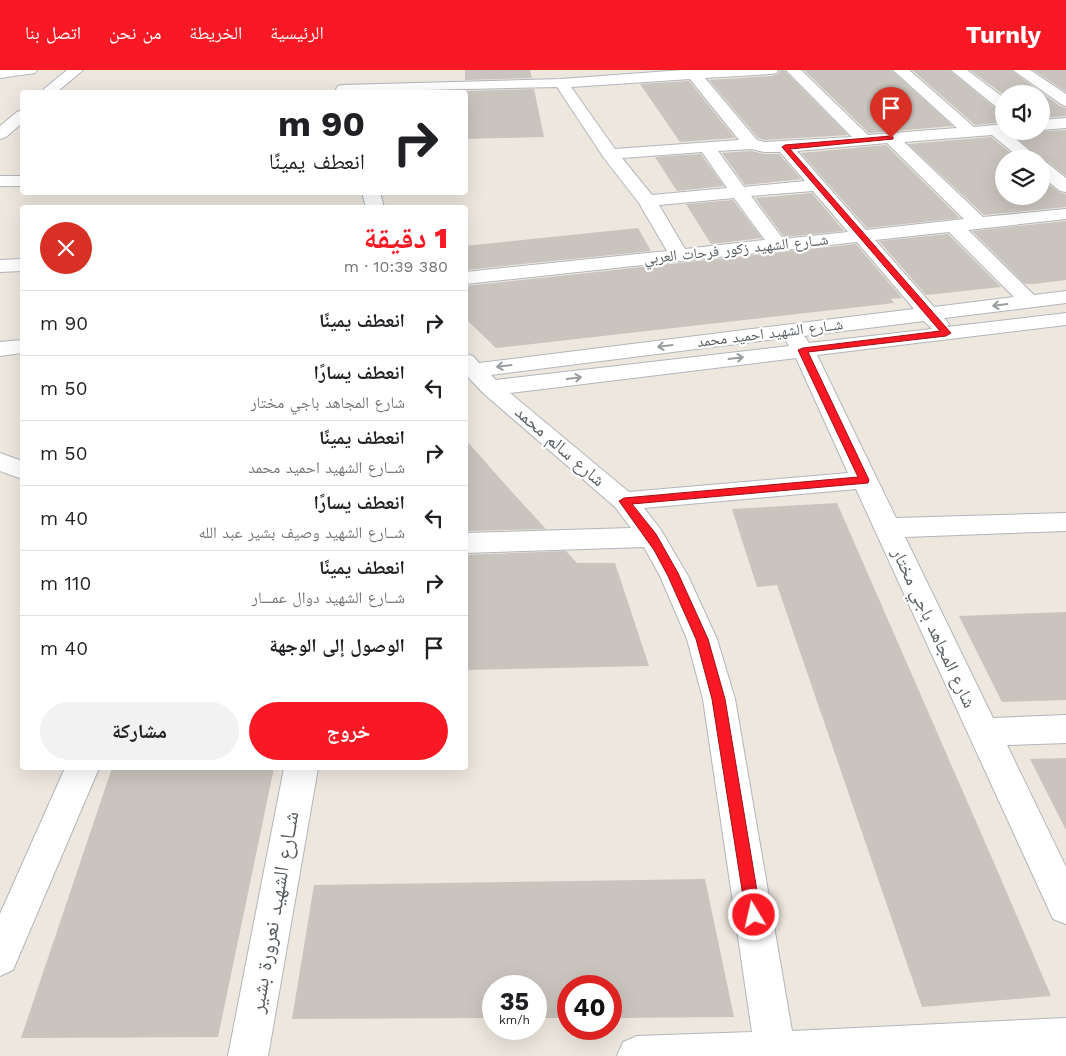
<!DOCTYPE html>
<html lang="ar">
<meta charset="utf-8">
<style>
body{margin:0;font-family:"Work Sans","Noto Naskh Arabic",sans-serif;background:#f2f2f2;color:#202124;direction:rtl;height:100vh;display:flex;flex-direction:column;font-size:19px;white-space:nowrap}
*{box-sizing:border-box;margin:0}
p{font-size:16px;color:#757577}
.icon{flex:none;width:28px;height:28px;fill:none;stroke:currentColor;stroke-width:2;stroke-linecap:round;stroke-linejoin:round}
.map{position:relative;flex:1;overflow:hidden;direction:ltr}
.sheet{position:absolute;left:20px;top:135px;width:448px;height:565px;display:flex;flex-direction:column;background:#fff;border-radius:5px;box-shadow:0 5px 20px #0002;direction:rtl}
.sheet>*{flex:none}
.hud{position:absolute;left:20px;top:20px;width:448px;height:105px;border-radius:5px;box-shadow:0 5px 20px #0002;direction:rtl;background:#fff;color:#202124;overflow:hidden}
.buttons{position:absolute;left:995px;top:15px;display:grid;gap:10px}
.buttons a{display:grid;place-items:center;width:55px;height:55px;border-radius:50%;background:#fff;box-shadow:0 5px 20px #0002;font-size:25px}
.speed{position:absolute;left:482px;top:905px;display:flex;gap:10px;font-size:25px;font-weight:700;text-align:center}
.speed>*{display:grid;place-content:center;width:65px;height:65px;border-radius:50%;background:#fff;box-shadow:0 5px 20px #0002;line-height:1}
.speed small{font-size:12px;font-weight:400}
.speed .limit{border:8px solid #d22;background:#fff;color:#111}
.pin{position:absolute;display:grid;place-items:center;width:42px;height:42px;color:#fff;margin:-51px -21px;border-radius:50% 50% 50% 0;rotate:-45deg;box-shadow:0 0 5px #0007}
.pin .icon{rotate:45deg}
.me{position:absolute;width:55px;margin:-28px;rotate:351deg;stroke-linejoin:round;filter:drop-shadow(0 0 4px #0008)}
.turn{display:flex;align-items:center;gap:18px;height:105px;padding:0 20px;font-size:22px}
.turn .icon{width:65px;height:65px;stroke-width:2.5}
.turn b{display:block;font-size:35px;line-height:42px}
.round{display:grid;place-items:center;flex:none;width:52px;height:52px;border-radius:26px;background:#f2f2f2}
.summary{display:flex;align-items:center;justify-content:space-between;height:85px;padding:0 20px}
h1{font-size:30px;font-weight:800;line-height:38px;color:#f81924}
.primary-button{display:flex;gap:10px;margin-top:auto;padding:10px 20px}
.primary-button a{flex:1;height:58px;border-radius:30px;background:#f81924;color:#fff;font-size:20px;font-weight:800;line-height:58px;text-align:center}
.primary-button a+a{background:#f2f2f2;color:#202124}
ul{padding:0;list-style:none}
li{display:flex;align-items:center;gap:15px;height:65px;padding:0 20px;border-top:1px solid #e0e0e0}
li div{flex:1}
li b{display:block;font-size:19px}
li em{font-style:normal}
header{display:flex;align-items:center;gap:30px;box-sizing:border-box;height:70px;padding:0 25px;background:#f81924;color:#fff}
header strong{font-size:24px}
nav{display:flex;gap:28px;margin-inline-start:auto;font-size:18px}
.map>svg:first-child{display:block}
.building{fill:#c9c4bd}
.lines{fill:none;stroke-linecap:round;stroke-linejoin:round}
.minor-casing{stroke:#b2b6bb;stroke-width:2}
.minor{fill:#fff;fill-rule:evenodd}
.oneway{stroke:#9a9ea0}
.route{fill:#f81924;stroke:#a11017}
.labels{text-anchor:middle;stroke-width:4.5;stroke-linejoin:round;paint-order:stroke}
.far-street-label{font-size:15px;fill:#575d61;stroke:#fff}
.street-label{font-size:18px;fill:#575d61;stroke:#fff}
.near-street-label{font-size:21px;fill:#575d61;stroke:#fff}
</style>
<header>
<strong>Turnly</strong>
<nav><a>الرئيسية</a><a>الخريطة</a><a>من نحن</a><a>اتصل بنا</a></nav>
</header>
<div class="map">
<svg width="1066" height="986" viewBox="0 0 1066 986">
<rect width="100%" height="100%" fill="#ede7de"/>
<path class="building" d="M465,0H530L532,8L465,10Z
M780,0H784L848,65L764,70L758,68L709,10L771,6L778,4Z
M804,0H891L953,56L869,63Z
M912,0H949L998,40L1004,43V52L975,55Z
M970,0H1011L1060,36L1066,38V46L1041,48V24H1004V25Z
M1033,0H1066V22Z
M689,11L735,68L680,72L640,14Z
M534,19L544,67L465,69V21Z
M1066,60V106L1048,92L1041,90L1011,63Z
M991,67L1018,89H1004V126H1041V109L1059,122L1066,124V137L984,145L908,74Z
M886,75L960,148L867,158L801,83Z
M751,81L764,84H779L801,109L745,115L722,83Z
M701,84L724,116L677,121L655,87Z
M812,123L844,161L784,167L755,128Z
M733,130L762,168L711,174L686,134Z
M1066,151V210L1034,214H1025L972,161Z
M638,158L651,181L465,200V176Z
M948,164L1001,217L926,225L879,171Z
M856,174L902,228L891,229L894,233L496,278L465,248V216Z
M465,369L512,422L546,459L465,461Z
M837,433L998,802L1051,926L922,937L777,515L757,517L732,439Z
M566,481L577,493H615L649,596L465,600V485Z
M1066,542V630L1002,632L959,546Z
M1066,688V760L1030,689Z
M112,698H274L218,967L21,968Z
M705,809L734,947L611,948V916H569V948H536V916H494V948L292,949L314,815Z"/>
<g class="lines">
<g class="minor-casing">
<path id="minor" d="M0,0H37L35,3L0,8Z
M67,0H83L57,22H42L44,19Z
M683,0H778L776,3L771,4L705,8L757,70L764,72L852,67L786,0H801L868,65L957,58L893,0H909L974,57L1004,54V61H1010L1009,63L1039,89H1021L992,65L904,72L983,147L1066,139V149L968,160L1034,225L1066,221V233L944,248L949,254L947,257L1066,243V255L817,285L896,448L1066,443V461L905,467L993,648L1066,645V673L1007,675L1066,797V854L1053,849L856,419L644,438L661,460L688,506L717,569L735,629L792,961L1066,948V986H617L623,972L637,966L752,962L703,629L687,569L660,506L644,477L465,483V463L631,458L615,437L483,323L465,304V284L473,286L479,293L914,239L857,172L465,214V202L667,181L639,133L604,88L557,17L339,22L336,19L338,16L343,15L561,9ZM690,9L739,70L615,79L571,17ZM887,73L964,149L866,160L797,81ZM751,79L764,82H780L805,111L744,117L718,81ZM702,82L727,118L652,125L622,88ZM813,121L848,162L783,169L751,126ZM734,128L765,170L685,179L659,135ZM949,162L1014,227L934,237L875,170ZM924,251L932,259L809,273L804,266ZM784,268L789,276L496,310L491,305ZM796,288L848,403L629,422L510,323Z
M951,0H967L1004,28V41L999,39Z
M1013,0H1030L1066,24V36L1061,34Z
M22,40V53L6,67L0,69V56L17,42Z
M1066,48V58L1041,60V50Z
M1041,92L1047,93L1066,108V122L1060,121L1041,106Z
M0,106H22V116H0Z
M362,122H380L384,138H366Z
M22,189V201L0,202V190Z
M22,270V283L0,286V272Z
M0,383L22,391V409L0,401Z
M65,698H99L13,900L0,906V844Z
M284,698H318L268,986H228Z"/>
</g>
<use href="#minor" class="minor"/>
</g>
<defs><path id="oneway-shaft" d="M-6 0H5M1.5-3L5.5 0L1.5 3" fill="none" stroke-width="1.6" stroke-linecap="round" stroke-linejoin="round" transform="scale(1.25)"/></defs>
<g class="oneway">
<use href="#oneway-shaft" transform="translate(1000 235) rotate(173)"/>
<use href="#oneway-shaft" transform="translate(665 276) rotate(173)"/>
<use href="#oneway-shaft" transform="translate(736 288) rotate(-7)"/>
<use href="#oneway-shaft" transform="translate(504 296) rotate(173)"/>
<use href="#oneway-shaft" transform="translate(574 308) rotate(-7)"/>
</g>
<path class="route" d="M891,66L893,67V69L790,79L951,263L946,266L808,282L869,410L868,413L632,434L656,464L678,503L708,569L725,629L761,845L759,850L754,853L748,850L746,845L712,629L696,569L668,506L654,480L619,431L624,428L858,407L798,280L803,278L940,261L782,77L785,75Z"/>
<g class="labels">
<g class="far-street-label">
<text transform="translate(736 179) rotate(-6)" y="5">شــارع الشهيد زكور فرحات العربي</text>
<text transform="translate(770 263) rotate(-7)" y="5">شــارع الشهيد احميد محمد</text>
</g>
<g class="street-label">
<text transform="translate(560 376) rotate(41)" y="6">شارع سالم محمد</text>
<text transform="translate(934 558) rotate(65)" y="6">شارع المجاهد باجي مختار</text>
</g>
<g class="near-street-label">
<text transform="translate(274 842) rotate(-80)" y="7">شــارع الشهيد نعرورة بشير</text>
</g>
</g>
</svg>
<div class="buttons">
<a><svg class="icon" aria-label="sound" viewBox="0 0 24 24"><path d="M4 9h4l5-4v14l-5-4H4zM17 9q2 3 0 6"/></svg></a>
<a><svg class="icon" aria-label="layers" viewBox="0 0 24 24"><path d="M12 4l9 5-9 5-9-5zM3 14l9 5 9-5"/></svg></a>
</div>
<div class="speed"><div>35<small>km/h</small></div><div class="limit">40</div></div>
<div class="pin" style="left:891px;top:68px;background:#d93025"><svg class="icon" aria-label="arrive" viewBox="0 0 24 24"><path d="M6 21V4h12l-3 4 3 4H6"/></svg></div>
<svg class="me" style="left:754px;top:845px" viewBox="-20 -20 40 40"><circle r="17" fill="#f81924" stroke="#fff" stroke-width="3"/><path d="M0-11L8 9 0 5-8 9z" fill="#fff"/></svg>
<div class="hud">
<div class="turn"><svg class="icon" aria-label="right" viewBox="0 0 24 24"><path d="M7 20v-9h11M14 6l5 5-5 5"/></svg><div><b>90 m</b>انعطف يمينًا</div></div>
</div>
<section class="sheet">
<div class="summary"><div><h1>1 دقيقة</h1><p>380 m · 10:39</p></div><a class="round" style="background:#d93025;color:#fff"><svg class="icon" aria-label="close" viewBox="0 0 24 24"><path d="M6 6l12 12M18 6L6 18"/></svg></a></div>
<ul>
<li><svg class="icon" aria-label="right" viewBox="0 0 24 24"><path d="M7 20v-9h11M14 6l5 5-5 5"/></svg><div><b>انعطف يمينًا</b></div><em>90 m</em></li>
<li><svg class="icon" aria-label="left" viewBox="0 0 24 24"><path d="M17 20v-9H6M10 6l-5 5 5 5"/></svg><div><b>انعطف يسارًا</b><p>شارع المجاهد باجي مختار</p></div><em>50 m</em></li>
<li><svg class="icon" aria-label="right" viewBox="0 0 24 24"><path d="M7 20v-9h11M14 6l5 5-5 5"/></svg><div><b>انعطف يمينًا</b><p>شــارع الشهيد احميد محمد</p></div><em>50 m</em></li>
<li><svg class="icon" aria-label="left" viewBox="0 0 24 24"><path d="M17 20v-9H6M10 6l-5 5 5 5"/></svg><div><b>انعطف يسارًا</b><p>شــارع الشهيد وصيف بشير عبد الله</p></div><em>40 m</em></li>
<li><svg class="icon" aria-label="right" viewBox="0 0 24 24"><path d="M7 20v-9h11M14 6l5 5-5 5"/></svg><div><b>انعطف يمينًا</b><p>شــارع الشهيد دوال عمـــار</p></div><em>110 m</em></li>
<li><svg class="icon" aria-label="arrive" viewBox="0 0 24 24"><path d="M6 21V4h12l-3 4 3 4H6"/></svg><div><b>الوصول إلى الوجهة</b></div><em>40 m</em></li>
</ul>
<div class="primary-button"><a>خروج</a><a>مشاركة</a></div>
</section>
</div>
